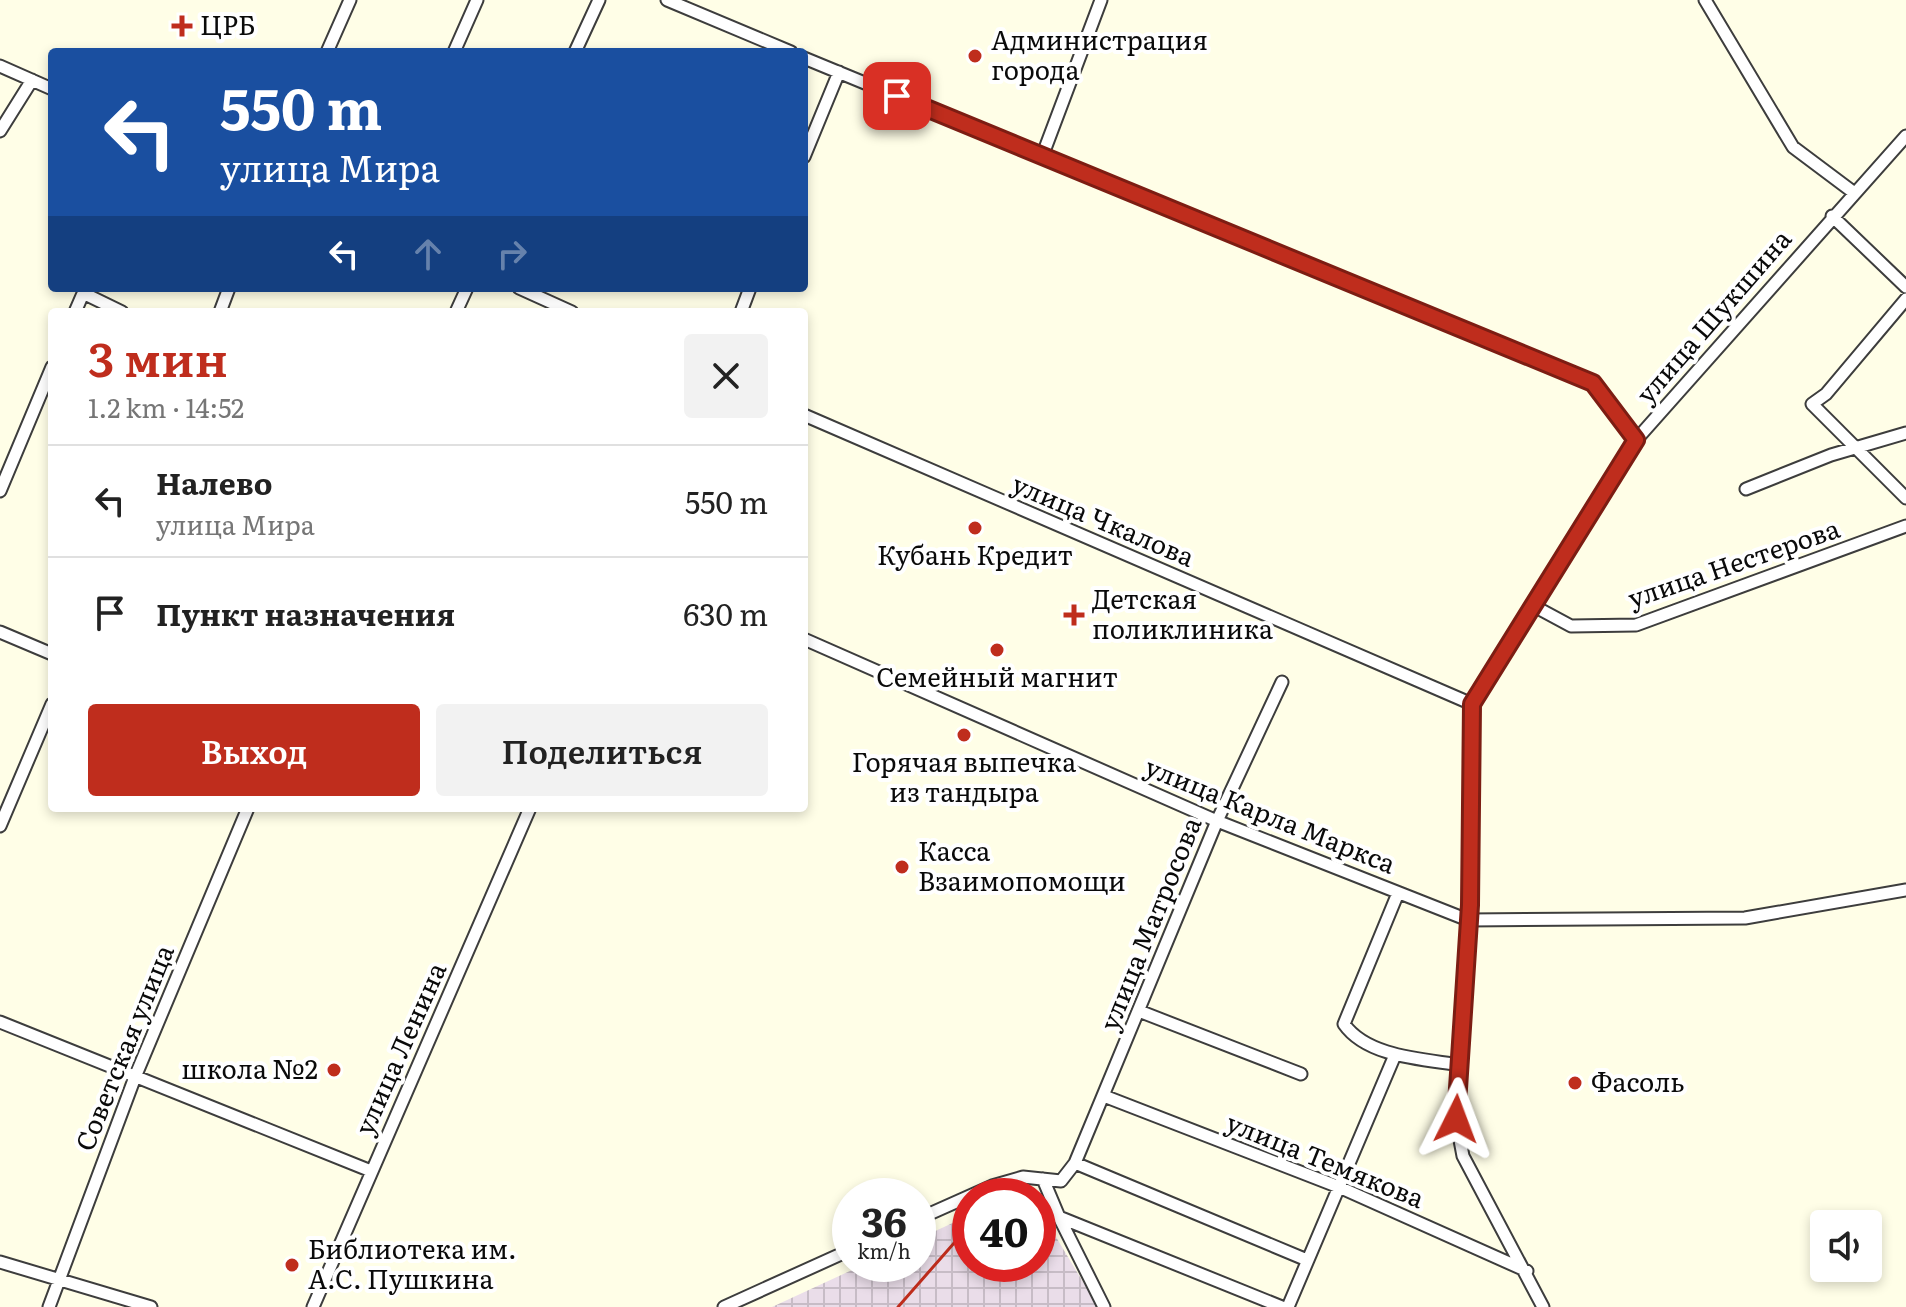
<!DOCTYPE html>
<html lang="ru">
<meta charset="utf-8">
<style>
body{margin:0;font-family:Literata,serif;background:#f2f2f2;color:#222;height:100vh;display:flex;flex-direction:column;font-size:30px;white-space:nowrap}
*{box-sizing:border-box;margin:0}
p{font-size:26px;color:#767676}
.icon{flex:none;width:44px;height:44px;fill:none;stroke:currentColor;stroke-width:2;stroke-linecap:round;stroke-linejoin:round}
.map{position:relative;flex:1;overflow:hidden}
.panel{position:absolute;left:48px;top:308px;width:760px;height:504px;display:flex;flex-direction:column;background:#fff;border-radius:8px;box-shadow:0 4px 12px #0003}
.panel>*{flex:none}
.banner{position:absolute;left:48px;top:48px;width:760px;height:244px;border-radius:8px;box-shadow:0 4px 12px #0003;background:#1a4fa0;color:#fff;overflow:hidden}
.buttons{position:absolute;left:1810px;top:1210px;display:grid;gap:16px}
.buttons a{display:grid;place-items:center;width:72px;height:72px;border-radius:8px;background:#fff;box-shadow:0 4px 12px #0003;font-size:40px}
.speed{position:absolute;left:832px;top:1178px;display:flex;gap:16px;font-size:40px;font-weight:700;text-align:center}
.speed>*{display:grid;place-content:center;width:104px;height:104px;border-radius:50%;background:#fff;box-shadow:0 4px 12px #0003;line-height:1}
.speed small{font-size:20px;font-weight:400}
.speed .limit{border:12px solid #d22;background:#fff;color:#111}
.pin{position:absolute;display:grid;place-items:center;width:68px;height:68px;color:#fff;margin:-34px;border-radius:16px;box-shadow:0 4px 12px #0006}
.me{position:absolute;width:88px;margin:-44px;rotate:3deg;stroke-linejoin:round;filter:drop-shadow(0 0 6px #0008)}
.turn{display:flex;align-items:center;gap:28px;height:168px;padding:0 40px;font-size:36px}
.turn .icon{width:104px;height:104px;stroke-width:2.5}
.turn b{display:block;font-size:56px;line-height:68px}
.lanes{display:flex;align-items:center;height:76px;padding:0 40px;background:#0003;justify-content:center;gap:40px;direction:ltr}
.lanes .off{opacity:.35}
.round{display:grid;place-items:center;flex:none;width:84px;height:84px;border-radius:8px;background:#f2f2f2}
.head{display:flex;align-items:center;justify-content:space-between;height:136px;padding:0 40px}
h1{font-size:48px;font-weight:600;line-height:60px;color:#bf2d1d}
.primary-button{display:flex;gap:16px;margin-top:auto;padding:16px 40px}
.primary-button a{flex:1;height:92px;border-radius:8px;background:#bf2d1d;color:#fff;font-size:32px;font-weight:600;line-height:92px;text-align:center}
.primary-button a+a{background:#f2f2f2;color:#222}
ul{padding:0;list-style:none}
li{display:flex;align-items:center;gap:24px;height:112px;padding:0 40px;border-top:2px solid #e0e0e0}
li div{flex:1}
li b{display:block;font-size:30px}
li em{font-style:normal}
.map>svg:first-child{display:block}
.industrial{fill:url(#industrial-grid)}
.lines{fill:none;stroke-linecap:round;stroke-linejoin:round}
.minor-casing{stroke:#3d3d3d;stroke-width:15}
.minor{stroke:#fff;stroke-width:11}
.rail{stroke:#bf2d1d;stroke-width:3}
.route-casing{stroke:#7c1d13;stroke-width:20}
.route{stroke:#bf2d1d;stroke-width:14}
.poi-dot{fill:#bf2d1d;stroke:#fff;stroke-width:3}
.labels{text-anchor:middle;stroke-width:8;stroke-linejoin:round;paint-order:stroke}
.poi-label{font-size:26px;fill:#0a0a0a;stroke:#fff;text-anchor:start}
.street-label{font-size:26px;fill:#0a0a0a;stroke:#fff}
</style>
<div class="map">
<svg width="1906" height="1307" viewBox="0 0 1906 1307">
<defs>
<pattern id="industrial-grid" width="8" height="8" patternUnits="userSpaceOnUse" patternTransform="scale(2)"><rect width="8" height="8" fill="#eadde9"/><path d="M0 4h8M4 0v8" fill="none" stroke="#c7bcc6"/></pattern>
</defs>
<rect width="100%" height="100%" fill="#fffee7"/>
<path class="industrial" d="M1038,1207L1098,1307H772L865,1264H918V1239L970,1215V1264H1038Z"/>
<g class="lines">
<g class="minor-casing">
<path id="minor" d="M667,0L791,52
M1705,0L1793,147L1853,192
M327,52L350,0
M454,52L477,0
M575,52L599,0
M804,58L1593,383L1636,440
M0,66L52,89
M0,131L32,80
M1043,154L1101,0
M804,157L839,72
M1832,216L1906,287
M519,288L572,312
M83,293L122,312
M1906,299L1826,394L1812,404L1906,498
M75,312L85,289
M220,312L229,288
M456,312L467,288
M741,312L750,288
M804,415L1472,704
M1746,489L1831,455L1906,433
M0,491L52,367
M1532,605L1571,626L1636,625L1906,526
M0,632L52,654
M804,639L1217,821L1468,920L1745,918L1906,890
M0,826L52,704
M1398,893L1344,1024C1367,1057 1423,1059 1460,1065
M1139,1011L1301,1074
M0,1022L371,1171
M1104,1096L1339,1187L1527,1271
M1075,1163L1307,1260
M1043,1179L1059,1217L1282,1307
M1059,1217L1104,1307
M918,1219L992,1186L1023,1177L1061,1181L1075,1163L1217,821L1282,682
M0,1262L151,1307
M49,1307L135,1077L248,808
M313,1307L530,808
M724,1307L850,1250
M1288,1307L1395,1055
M1543,1307L1463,1156L1456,1119L1470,905L1472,704L1636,440L1906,136"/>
</g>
<use href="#minor" class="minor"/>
<path class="rail" d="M898,1307L969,1226"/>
</g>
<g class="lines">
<g class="route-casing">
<path id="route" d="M897,96L1593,383L1636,440L1472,704L1470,905L1456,1119"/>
</g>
<use href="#route" class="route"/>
</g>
<g class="poi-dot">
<path d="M178 14h8v8h8v8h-8v8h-8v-8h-8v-8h8z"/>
<circle cx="975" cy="56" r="8"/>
<circle cx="975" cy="528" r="8"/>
<path d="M1070 603h8v8h8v8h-8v8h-8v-8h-8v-8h8z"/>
<circle cx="997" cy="650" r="8"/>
<circle cx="964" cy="735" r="8"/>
<circle cx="902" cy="867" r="8"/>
<circle cx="334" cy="1070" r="8"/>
<circle cx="1575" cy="1083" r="8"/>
<circle cx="292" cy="1265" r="8"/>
</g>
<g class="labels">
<g class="poi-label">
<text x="200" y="35">ЦРБ</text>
<text x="991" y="50">Администрация<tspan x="991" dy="30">города</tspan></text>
<text x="975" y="565" text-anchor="middle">Кубань Кредит</text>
<text x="1092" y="609">Детская<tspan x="1092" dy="30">поликлиника</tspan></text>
<text x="997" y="687" text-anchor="middle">Семейный магнит</text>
<text x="964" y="772" text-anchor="middle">Горячая выпечка<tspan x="964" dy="30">из тандыра</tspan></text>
<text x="918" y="861">Касса<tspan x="918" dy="30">Взаимопомощи</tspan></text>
<text x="318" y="1079" text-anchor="end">школа №2</text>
<text x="1591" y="1092">Фасоль</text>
<text x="308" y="1259">Библиотека им.<tspan x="308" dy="30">А.С. Пушкина</tspan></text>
</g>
<g class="street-label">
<text transform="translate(1714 317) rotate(-49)" y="9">улица Шукшина</text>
<text transform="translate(1103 521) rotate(23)" y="9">улица Чкалова</text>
<text transform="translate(1734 564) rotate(-19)" y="9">улица Нестерова</text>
<text transform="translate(1270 816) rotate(22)" y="9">улица Карла Маркса</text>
<text transform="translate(1151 924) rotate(-68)" y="9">улица Матросова</text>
<text transform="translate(125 1048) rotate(-68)" y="9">Советская улица</text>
<text transform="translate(401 1049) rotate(-66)" y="9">улица Ленина</text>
<text transform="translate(1325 1161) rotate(22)" y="9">улица Темякова</text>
</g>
</g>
</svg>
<div class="buttons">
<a><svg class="icon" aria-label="sound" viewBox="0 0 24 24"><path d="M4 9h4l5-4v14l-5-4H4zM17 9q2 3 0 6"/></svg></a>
</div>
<div class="speed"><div>36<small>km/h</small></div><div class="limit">40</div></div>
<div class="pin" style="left:897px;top:96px;background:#d93025"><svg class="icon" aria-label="arrive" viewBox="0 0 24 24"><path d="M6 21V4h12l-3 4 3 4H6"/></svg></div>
<svg class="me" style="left:1456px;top:1119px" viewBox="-20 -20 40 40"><path d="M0-17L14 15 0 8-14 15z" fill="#bf2d1d" stroke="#fff" stroke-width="4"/></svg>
<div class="banner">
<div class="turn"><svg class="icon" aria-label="left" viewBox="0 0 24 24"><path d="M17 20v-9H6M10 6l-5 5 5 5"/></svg><div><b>550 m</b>улица Мира</div></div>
<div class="lanes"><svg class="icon" aria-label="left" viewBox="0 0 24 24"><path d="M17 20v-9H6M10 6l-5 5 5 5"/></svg><svg class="icon off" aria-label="ahead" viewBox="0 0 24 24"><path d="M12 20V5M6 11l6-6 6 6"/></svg><svg class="icon off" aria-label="right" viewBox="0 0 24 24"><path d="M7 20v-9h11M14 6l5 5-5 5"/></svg></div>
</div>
<section class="panel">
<div class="head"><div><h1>3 мин</h1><p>1.2 km · 14:52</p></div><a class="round"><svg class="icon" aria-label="close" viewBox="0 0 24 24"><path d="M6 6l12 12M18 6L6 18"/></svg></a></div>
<ul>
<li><svg class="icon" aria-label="left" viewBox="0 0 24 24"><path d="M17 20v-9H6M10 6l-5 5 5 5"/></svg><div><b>Налево</b><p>улица Мира</p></div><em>550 m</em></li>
<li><svg class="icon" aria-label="arrive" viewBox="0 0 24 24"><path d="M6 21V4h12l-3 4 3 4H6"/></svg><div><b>Пункт назначения</b></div><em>630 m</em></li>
</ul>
<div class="primary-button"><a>Выход</a><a>Поделиться</a></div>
</section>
</div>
